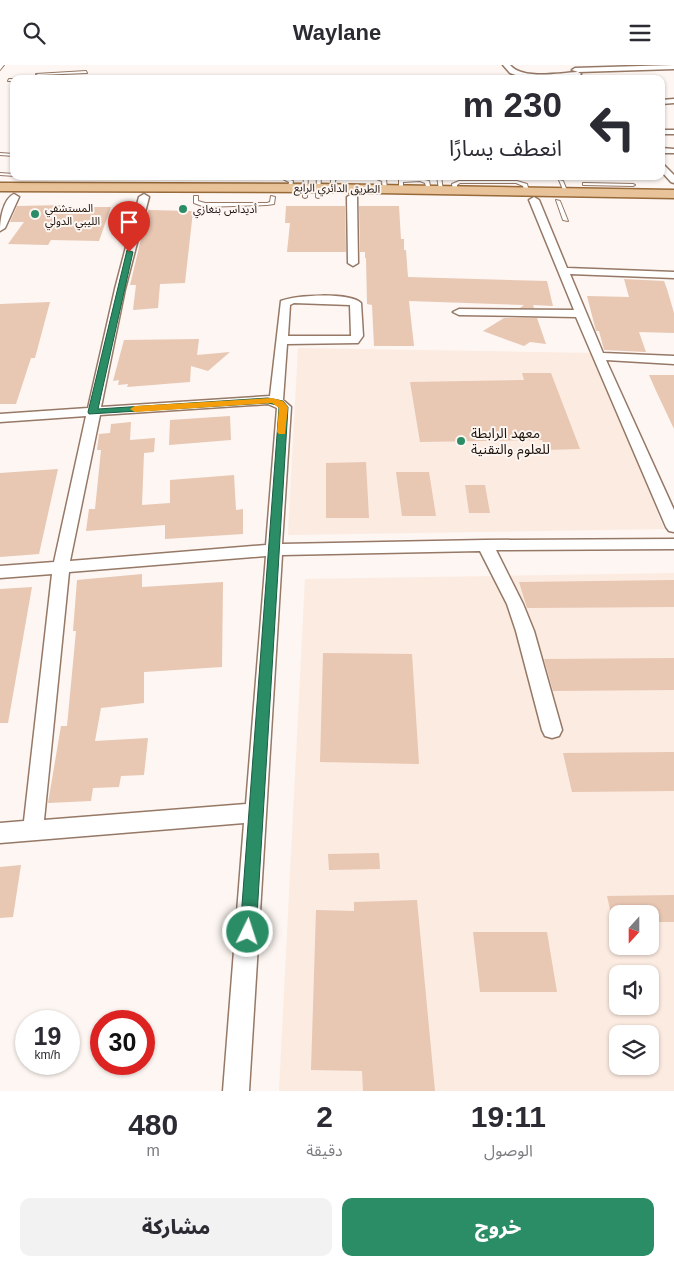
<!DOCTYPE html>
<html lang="ar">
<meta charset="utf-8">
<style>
body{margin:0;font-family:Helvetica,"Noto Sans Arabic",sans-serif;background:#f2f2f3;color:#2b2b33;direction:rtl;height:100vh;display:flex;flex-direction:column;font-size:19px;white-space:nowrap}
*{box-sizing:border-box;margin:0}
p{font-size:16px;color:#7c7c81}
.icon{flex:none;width:28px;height:28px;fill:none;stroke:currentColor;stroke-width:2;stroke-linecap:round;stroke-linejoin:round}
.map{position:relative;height:1026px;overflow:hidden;direction:ltr}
.side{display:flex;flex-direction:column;background:#fff;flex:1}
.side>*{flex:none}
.banner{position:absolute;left:10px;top:10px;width:655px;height:105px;border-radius:10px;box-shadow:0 1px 4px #0004;direction:rtl;background:#fff;color:#2b2b33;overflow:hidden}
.needle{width:32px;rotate:201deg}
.tools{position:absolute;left:609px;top:840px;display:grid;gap:10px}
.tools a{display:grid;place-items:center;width:50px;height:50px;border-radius:10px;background:#fff;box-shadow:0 1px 4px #0004;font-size:25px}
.speed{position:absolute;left:15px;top:945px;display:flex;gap:10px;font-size:25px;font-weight:700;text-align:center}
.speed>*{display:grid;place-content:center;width:65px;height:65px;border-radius:50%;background:#fff;box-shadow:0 1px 4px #0004;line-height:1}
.speed small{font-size:12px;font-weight:400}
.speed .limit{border:8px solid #d22;background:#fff;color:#111}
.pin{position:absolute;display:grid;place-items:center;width:42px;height:42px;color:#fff;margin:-51px -21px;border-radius:50% 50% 50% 0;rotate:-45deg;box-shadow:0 0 5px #0007}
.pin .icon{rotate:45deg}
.me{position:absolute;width:55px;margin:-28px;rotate:4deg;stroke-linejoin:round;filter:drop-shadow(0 0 4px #0008)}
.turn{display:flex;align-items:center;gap:18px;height:105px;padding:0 20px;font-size:22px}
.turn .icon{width:65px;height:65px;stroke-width:2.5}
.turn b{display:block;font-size:35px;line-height:42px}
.eta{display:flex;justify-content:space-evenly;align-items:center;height:85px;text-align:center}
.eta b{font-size:30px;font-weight:800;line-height:35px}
.action{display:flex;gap:10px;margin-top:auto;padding:10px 20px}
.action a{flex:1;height:58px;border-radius:10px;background:#2b8d66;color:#fff;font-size:20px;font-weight:800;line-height:58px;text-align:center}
.action a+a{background:#f2f2f3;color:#2b2b33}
header{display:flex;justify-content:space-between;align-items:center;height:65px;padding:0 20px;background:#fff;font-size:22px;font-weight:800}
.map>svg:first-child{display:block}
.built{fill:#fcebe1;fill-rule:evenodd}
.building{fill:#e8c7b3}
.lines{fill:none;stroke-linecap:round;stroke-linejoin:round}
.lane-casing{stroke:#967866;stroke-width:2}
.street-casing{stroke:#967866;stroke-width:3}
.primary-casing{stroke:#986a3a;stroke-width:3}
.lane{fill:#fff;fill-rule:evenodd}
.street{fill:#fff;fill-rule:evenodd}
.primary{fill:#e8c298;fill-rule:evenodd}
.route{fill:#2b8d66;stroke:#1c5c42}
.slow{fill:#f59e0b}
.poi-dot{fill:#2b8d66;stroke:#fdf6f2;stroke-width:2}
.labels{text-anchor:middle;stroke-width:4;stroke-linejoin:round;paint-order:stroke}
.far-street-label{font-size:11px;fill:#1e130b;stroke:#fdf6f2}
.far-poi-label{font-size:11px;fill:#1e130b;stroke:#fdf6f2;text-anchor:start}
.poi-label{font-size:14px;fill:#1e130b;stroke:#fdf6f2;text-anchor:start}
</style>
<header><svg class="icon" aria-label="menu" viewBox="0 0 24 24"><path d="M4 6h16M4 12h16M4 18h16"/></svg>Waylane<svg class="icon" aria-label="search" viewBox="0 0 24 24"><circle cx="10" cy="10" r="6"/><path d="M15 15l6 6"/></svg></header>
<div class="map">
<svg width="674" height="1026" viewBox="0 0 674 1026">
<rect width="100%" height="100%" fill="#fdf6f2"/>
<path class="built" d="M298,283L594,288L664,464L288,470Z
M674,508V1026H279L305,514ZM618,849H650V881H618ZM618,909H650V941H618ZM618,969H650V1001H618Z"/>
<path class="building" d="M64,140L63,142H111L99,176L51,175L48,180L8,179L24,157H10L17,141Z
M286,141H345L346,187H287L290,158H285Z
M359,141H399L401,174H404V185H406L408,212L547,216L553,241L533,240L534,243H520L524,240L409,236L414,281H374L372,240L367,239L366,193H365V187H360Z
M148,145L193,146L185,218L160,219L158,243L133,245L136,220H130Z
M624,214L664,216L667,224L674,248V268L639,267L646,287L604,285L599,266H596L587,231L629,232Z
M50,237L35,293H31L16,339H0V239Z
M504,253H537L546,279L530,277L524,281L483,266Z
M199,274L197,290L230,287L208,306L191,301L190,317L127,322L128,319L118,320L119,315L113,316L124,275Z
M522,308H551L580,384L545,385L542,375L420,377L410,317L524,315Z
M649,310H674V364L657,328Z
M230,351L231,375L169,380L170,355Z
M131,357L130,375L155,373L154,387L144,388L142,440L170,438V415L234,410L236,445L243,444V469L165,474V460L86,466L89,444H95L101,385H97L99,369L110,368L111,359Z
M366,397L369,453H326V398Z
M58,404L39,489L0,492V408Z
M396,407H429L436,451H402Z
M465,420H485L490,448H469Z
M142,509V522L223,517L222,602L144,607V638L101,643L95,676L148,673L144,710L121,711L119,722L93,723L91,736L48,738L61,661H67L76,566H73L77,515Z
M674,515V542L527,543L519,517Z
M32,522L8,658H0V524Z
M323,588L412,589L419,699L320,697Z
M674,593V625L553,626L544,594Z
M674,687V726L572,727L563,688Z
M379,788L380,804L329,805L328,789Z
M21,800L13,852L0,853V802Z
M674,830V857H650V849H611L607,831Z
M417,835L435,1026H363L362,1006L311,1005L316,845L354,846V837Z
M473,867H547L557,927H480Z"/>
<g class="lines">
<g class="lane-casing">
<path id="lane" d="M0,0H4L0,5Z
M86,6L87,8L38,10L36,9Z
M9,14H14V16H8Z
M0,88L14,89V91L0,90Z
M0,108L14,109L15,111L0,110Z
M304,111H308L307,132L305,133L303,132Z
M317,111H321L320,132L318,133L316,132Z
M336,111H377L386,114L387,124L383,125L382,116L374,113H339L335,115V124H331V114Z
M437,111H441L443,126L439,125Z
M59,112H284L293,116L292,123L290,124L288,123L289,117L283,114H57V112Z
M420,114L429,116L431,125H427L425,118L420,116L403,117V125L399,124V115Z
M559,115L563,116L568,128L564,127Z
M459,116H517L527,119L529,126L525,127L523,121L516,118H460L457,120V126H453L452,119Z
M585,118L633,119L635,120L633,121L583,120V118Z
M194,131H198V136L205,138H267L270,137L271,131L275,132L274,139L267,140L205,142L194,138Z
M556,135L560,136L568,156L563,155Z"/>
</g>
<g class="street-casing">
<path id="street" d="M503,0H510C522,15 559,8 578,7L572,5L575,3L674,0V4L578,7L581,9L580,10L524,13L510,8Z
M674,34V38L661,39V35Z
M661,65H674V69H661Z
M661,83L674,84V88H661Z
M661,97L674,110V118L671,117L661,106Z
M14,129L19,132L5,163L0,166C0,155 3,134 14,129Z
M144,129L149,132L125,224L101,342L270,331L281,236C296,230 349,227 361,238L363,271L358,278L287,279L283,335L291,342L282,479L485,475L674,474V484L496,485L523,539L534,566L562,665L559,671L552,673L545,671L542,665L516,566L507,539L480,486L282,490L249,1026H223L244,758L0,778V758L24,756L52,509L0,513V501L54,497L86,351L0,357V349L88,343L115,224L139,132ZM294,238L350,240L351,271H288L290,240ZM268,339L277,343L266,480L70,496L100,350ZM266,491L246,739L44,755L69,507Z
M352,129L357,132L358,198L353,201L348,198L347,132Z
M534,132L539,135L567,203L674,207V213L570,209L603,288L674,291V299L606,295L674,445V467L669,466L666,462L576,252L459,250L453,247L459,244L574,245L529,135Z"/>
</g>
<g class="primary-casing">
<path id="primary" d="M0,118L318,119L674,125V133L318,127L0,126Z"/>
</g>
<use href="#lane" class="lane"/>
<use href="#street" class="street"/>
<use href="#primary" class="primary"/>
</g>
<path class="route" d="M127,185L133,187L98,344L268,333L283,336L288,342L256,867L253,873L248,875L242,873L240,867L279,343L277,340L268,338L89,349L88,347Z"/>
<path class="slow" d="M272,333L283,336L288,342L285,369H279L277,367L279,343L272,338L135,347L130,344L135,341Z"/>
<g class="poi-dot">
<circle cx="183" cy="144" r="5"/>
<circle cx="35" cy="149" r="5"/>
<circle cx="461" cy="376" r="5"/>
</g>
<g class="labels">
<g class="far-street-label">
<text transform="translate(337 123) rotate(1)" y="4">الطريق الدائري الرابع</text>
</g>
<g class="far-poi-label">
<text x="45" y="147">المستشفي<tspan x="45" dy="13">الليبي الدولي</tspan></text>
<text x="193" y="148">أديداس بنغازي</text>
</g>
<g class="poi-label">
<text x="471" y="373">معهد الرابطة<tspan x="471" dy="16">للعلوم والتقنية</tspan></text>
</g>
</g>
</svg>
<div class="tools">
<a><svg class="needle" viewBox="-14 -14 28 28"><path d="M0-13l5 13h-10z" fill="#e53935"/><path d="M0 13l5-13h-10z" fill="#7c7c81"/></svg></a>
<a><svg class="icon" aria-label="sound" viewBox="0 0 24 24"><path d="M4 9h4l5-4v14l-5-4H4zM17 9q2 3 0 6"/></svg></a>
<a><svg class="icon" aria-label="layers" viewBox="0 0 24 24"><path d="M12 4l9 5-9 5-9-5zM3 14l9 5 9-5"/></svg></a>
</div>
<div class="speed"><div>19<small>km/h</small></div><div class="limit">30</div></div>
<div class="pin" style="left:129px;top:187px;background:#d93025"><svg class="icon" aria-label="arrive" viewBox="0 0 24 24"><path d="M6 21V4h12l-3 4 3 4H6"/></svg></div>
<svg class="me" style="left:248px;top:867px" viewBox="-20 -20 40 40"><circle r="17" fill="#2b8d66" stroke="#fff" stroke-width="3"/><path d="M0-11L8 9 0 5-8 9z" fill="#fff"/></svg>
<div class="banner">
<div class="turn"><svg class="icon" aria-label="left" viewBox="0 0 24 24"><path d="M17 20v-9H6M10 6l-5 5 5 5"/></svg><div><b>230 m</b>انعطف يسارًا</div></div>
</div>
</div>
<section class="side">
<div class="eta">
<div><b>19:11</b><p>الوصول</p></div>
<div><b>2</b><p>دقيقة</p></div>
<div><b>480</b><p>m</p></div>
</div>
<div class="action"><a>خروج</a><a>مشاركة</a></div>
</section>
